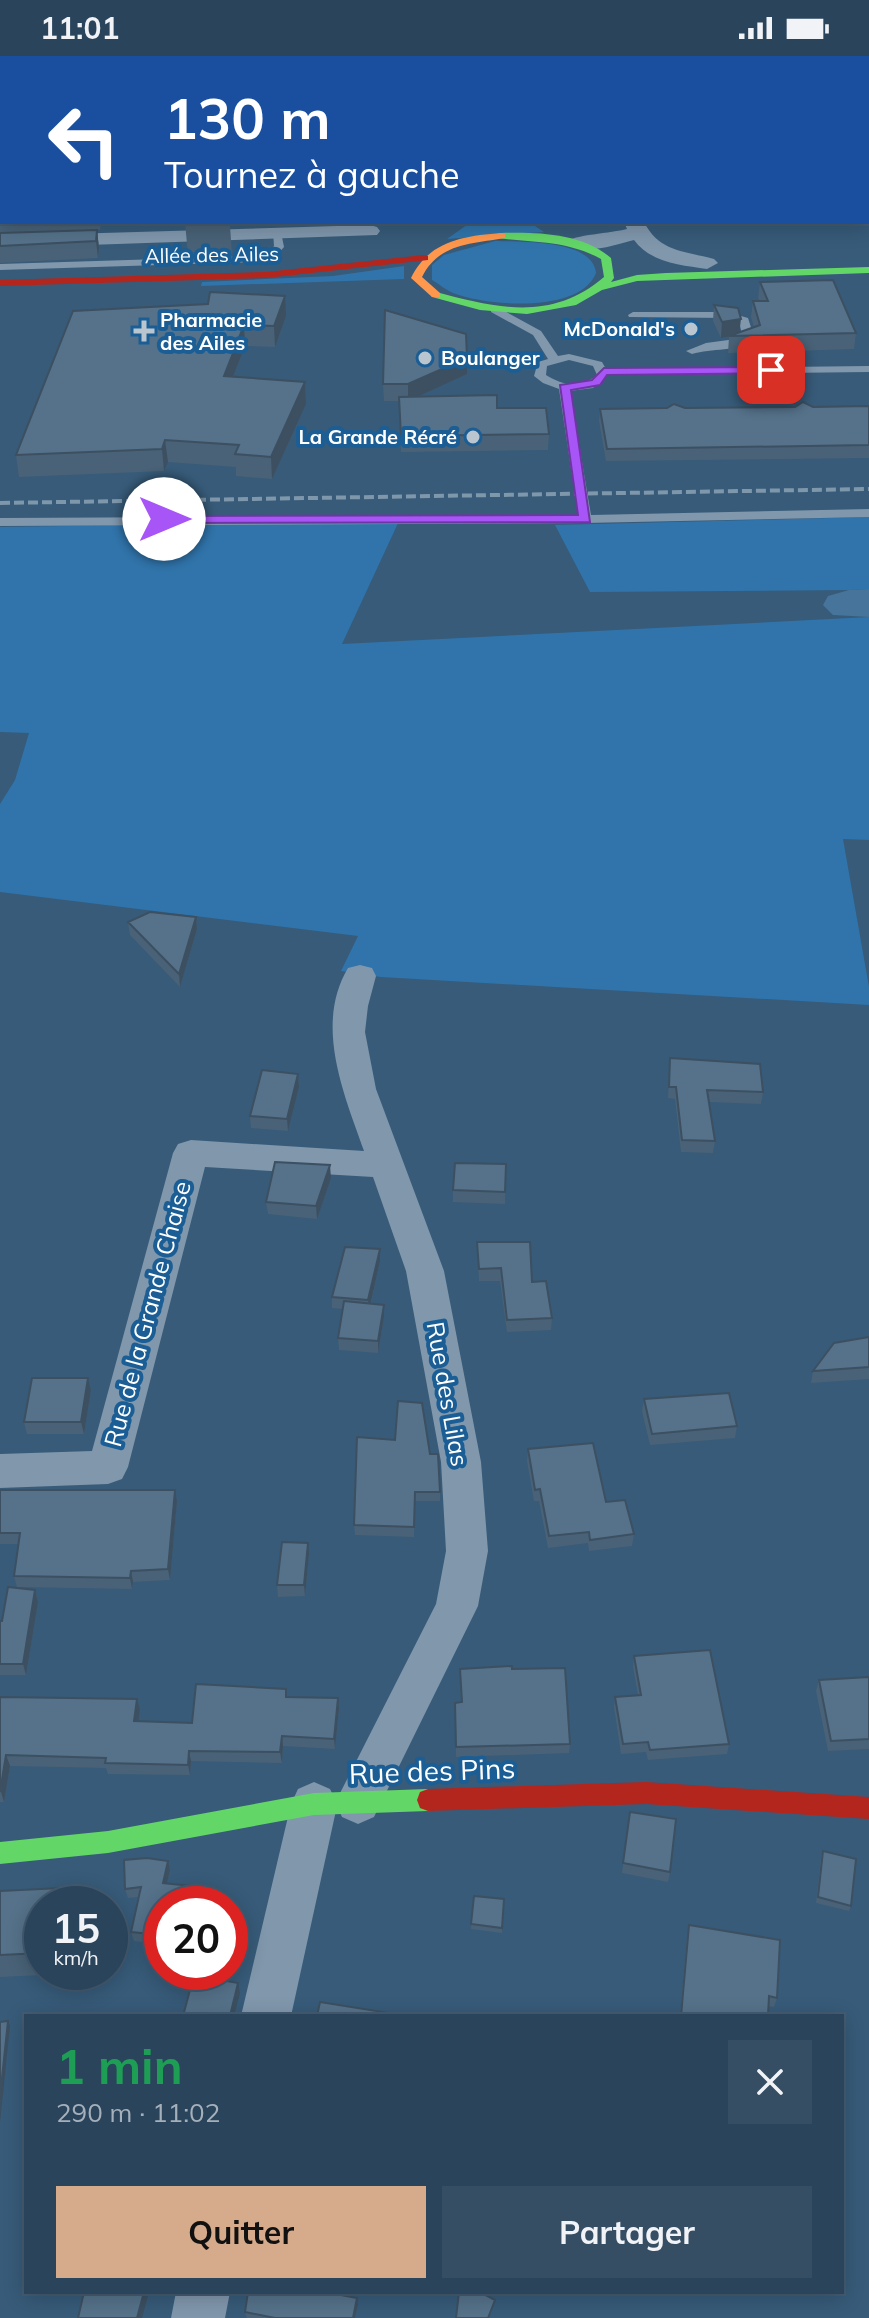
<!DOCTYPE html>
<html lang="fr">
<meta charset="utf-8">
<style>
body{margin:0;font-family:Mulish,sans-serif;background:#354e64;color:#f1f3f6;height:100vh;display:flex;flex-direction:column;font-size:30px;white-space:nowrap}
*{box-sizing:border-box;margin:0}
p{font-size:26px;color:#a5b0bb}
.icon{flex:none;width:44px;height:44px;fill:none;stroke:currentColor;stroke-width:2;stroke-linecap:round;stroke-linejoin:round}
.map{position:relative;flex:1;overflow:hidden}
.panel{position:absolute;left:24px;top:1958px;width:820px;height:280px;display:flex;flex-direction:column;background:#29445b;border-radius:0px;box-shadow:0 4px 20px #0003,0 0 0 2px #455c71}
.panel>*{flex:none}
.top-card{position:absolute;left:0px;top:0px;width:870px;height:168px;box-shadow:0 4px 20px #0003,0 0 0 2px #455c71;background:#1a4fa0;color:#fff;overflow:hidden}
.speed{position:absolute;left:24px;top:1830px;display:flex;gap:16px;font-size:40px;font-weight:700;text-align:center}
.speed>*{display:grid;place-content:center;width:104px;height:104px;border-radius:50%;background:#29445b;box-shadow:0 4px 20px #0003,0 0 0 2px #455c71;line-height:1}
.speed small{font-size:20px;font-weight:400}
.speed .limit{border:12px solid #d22;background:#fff;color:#111}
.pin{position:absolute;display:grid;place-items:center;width:68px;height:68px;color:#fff;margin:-34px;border-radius:16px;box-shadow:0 4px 12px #0006}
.me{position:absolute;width:88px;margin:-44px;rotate:90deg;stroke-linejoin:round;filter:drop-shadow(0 0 6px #0008)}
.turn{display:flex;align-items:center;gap:28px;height:168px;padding:0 32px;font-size:36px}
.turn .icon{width:104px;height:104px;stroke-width:2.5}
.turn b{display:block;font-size:56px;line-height:68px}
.round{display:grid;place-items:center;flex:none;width:84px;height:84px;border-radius:0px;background:#354e64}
.headline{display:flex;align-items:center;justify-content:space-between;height:136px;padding:0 32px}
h1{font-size:48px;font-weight:700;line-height:60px;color:#1e9e55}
.action{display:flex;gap:16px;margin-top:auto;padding:16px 32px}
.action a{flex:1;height:92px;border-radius:0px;background:#d6ab8b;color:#111;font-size:32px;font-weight:700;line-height:92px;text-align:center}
.action a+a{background:#354e64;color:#f1f3f6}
.status{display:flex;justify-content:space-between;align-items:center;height:56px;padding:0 40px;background:#29445b;direction:ltr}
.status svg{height:22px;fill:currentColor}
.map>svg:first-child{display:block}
.green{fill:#3074ab}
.water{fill:#46749a}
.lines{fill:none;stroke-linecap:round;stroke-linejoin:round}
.lane{fill:#8097ac;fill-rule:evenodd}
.street{fill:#8097ac;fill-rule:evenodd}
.fast{fill:#63d668;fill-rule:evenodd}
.slow{fill:#ff974d;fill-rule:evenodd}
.jam{fill:#b3261e;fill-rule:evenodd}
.rail{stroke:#7f97ab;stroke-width:4;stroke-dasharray:10 4;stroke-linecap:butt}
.wall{fill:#496277}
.shaded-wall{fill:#3c5061}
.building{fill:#55728a;stroke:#3c5061;stroke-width:2}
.route{fill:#a855f7;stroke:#6d37a1;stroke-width:2}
.poi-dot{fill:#b9c6d0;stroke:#1b5e95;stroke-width:3}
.labels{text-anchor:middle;stroke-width:8;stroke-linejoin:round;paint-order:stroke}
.far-street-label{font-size:20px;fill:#fff;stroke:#1b5e95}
.far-poi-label{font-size:20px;font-weight:bold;fill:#fff;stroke:#1b5e95;text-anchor:start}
.street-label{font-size:24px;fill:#fff;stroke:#1b5e95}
.near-street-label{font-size:28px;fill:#fff;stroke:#1b5e95}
</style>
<div class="status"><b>11:01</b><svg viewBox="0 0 49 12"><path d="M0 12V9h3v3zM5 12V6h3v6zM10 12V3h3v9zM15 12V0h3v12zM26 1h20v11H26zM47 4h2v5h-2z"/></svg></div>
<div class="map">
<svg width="869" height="2262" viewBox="0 0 869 2262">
<rect width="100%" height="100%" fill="#375b79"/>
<path class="green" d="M471,166H529L544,176L447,183Z
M495,185C520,186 593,183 596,217C580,258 486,250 453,237C446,234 439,228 432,224V209L444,199Z
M404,210V223L201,230L202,226L333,220Z
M869,461V533L849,534L590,536L555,469Z
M399,465L342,588L869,561V784L843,783L869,931V949L381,921L341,915L358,880L0,836V748L15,724L29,677L0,676V471Z"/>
<path class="water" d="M0,0H554L2,2L0,32Z
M869,533V561L833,559L823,549L828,540L849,534Z"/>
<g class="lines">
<path class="lane" d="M273,176H281L284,191L275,201L258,206L0,214V208L257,200L267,197L274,190Z
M491,252H499L541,275L558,300L569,298L602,306L606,313L869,310V316L608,319L593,332L570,335L591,459L869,453V461L585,467L0,470V462L578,459L559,333L543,327L534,320L538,306L548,303L533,279L491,256ZM569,304L593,310L597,319C581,332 563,330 546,319L547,310Z
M633,256H727L748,262L755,284C737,296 712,292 692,298L686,295L706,287L743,282L739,266L726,262L629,261L628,259Z"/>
<path class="street" d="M0,40H2V52H0Z
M624,166H644C659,196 685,195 714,203L718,207L707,213C681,209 651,207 634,184C615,189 581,201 566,186C573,179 612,177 627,173Z
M370,169L377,171L380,175L377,179L0,192V180Z
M360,909L372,912L376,920L368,950L365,976L376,1033L444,1215L481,1406L488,1495L478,1550L374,1761L358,1768L342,1761L337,1750L291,1960H241L291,1748L298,1733L314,1726L330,1733L336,1745L436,1548L446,1495L441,1406L406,1215L373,1121L205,1111L128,1411L122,1423L108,1428L0,1432V1398L92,1395L173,1097L178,1088L191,1084L364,1095C344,1038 314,969 348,912Z
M176,2236H230L225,2262H171Z"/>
<path class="fast" d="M501,0H509V2H501Z
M501,177C537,176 582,177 611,202L614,222L611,226L637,219L666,217L869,211V217L637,225L602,234L576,249L527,258L480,254L432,241L431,239L436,236C496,252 552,266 604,221L601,203C566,184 535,187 497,182V178Z
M428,1733L436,1736L439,1744L436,1752L428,1755L314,1759L108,1797L0,1808V1786L108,1775L314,1737Z"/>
<path class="slow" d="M501,177L505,178V182C471,188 439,187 422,221L440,237V241H432L411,222C429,185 463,180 501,177Z"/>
<path class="jam" d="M424,199L428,200V204L266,222L0,230V224L266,216Z
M646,1726L869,1741V1763L646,1748L428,1755L420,1752L417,1744L420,1736L428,1733Z"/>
<path class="rail" d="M0,447L869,433"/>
</g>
<path class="wall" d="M2,116V166H101L100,174L17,176L97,174L99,192L98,202L0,207V128Z
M185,166H231V170H230L232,198L188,199Z
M252,166H296L252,167Z
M698,166H768V168L699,170Z
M760,226L856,277L854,293L728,297L729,281L721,282L713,265L714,249L740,277L754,271L751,261L753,245H760L758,242Z
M73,255L286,260L275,291L245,290L233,321L305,326L306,348L272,423L236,420V411L168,406L164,415L19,421L16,399Z
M467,302V318L418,340L497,352L549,378L548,394L401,396L399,345H384L383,328Z
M869,350V402L606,405L599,365L600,353Z
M196,861L197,873L180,931L130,879L128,866Z
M670,1002L763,1036L761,1048L709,1046L715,1085L713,1097L681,1096L675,1043L668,1042Z
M298,1018L299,1031L288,1075L251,1072L250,1060Z
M506,1108L505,1148L453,1146V1134Z
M331,1122L317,1163L268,1158L266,1146Z
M477,1186L532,1226L552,1262L551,1274L507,1276L500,1225H479Z
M380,1205L371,1248L384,1261L378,1297L339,1294L338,1282L343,1253L332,1252V1241Z
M869,1281V1323L811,1327L813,1315Z
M88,1322L91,1334L84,1378H27L24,1366Z
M644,1343L737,1370L735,1382L650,1389L642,1355Z
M528,1393L606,1446L634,1478L632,1490L589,1495L588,1487L548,1492L539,1445H534L527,1405Z
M430,1398L440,1436V1445H415L414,1481L355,1479L354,1469Z
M0,1434H175L177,1445L170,1524L133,1526L132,1533L17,1531L14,1520L19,1488H0Z
M309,1498L305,1540L278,1541L277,1529Z
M35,1534L38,1546L26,1619H0V1565H2Z
M634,1600L729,1688L727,1698L648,1704L646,1696L621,1698L614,1651L615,1641L638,1639L633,1611Z
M460,1613H512L570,1688L569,1697L456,1701L455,1647L461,1646Z
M869,1621V1693L828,1695L816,1635L819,1624Z
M286,1633L287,1641L338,1642L339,1653L335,1693L283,1690L282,1707L191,1705L190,1719L108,1718L106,1712L10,1710L4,1746H0V1641L137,1643L140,1653L138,1665L192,1667Z
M630,1756L670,1816L668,1826L622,1817Z
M823,1795L851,1850L849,1855L816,1847L821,1801Z
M168,1805L170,1814L167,1827L214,1842L162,1848V1888L134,1885L131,1876L139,1841L128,1842L125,1833Z
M82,1831L88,1848H42V1916H85V1917L0,1921V1835Z
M474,1840L504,1843L502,1877L471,1873Z
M689,1869L777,1942L774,1951L768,1950V1960H680L687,1879Z
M358,2249L355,2262H247L245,2256Z"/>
<path class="shaded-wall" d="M97,174L99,192L98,202L96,185Z
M285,240L286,260L275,291L274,270Z
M741,263L739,279L721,282L722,266Z
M244,269L245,290L225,341L224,320Z
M467,302V318L408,345V328Z
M305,326L306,348L272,423L271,401Z
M165,384L168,406L164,415L162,393Z
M196,861L197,873L180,931L179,918Z
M298,1018L299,1031L288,1075L287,1063Z
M330,1109L331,1122L317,1163L316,1150Z
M380,1193V1205L369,1255L368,1244Z
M384,1249V1261L378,1297V1285Z
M88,1322L91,1334L84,1378L81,1366Z
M175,1434L177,1445L170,1524L168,1513Z
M308,1487L309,1498L305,1540L304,1529Z
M131,1515L133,1526L132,1533L130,1522Z
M35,1534L38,1546L26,1619L23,1608Z
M338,1642L339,1653L335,1693L334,1683Z
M137,1643L140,1653L137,1676L134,1665Z
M282,1680L283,1690L282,1707L280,1696Z
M189,1695L191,1705L190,1719L188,1709Z
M6,1699L10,1710L4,1746L1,1736Z
M168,1805L170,1814L165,1836L163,1827Z
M82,1831L88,1848H81Z
M212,1832L214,1842L213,1848H209Z
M238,1927L240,1937L234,1960H230Z
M8,1965L10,1970L0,2067V2041Z
M144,2236H149L142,2262H137Z
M357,2242L358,2249L355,2262H353Z"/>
<path class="building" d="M2,116V160H0V128Z
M185,166H229V168L185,169Z
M97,174L96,185L0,190V177Z
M833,224L856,277L729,280L760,269L753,245H768L760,226Z
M210,236L285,240L274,270L244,269L224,320L305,326L271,401L235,398L239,389L165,384L162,393L16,399L73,255L208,248Z
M714,249L738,252L741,263L722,266Z
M385,254L466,278L467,302L408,328H383Z
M497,339V352H546L549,378L401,380L399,341Z
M803,346L813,351L869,350V389L607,393L600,353L667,352L674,348L685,352L795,351Z
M150,856L196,861L179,918L128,866Z
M670,1002L760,1008L763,1036L707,1034L715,1085L682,1084L676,1031H669Z
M262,1014L298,1018L287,1063L250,1060Z
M275,1106L330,1109L316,1150L266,1146Z
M455,1107L506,1108L505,1136L453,1134Z
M477,1186H530L532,1226L546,1225L552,1262L507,1264L501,1212L479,1213Z
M345,1191L380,1193L368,1244L332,1241Z
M344,1245L384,1249L378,1285L338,1282Z
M869,1281V1311L813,1315L834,1287Z
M32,1322H88L81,1366H24Z
M729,1337L737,1370L652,1378L644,1343Z
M398,1345L422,1347L430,1398H438L440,1436H415L414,1471L354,1469L357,1381L395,1384Z
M593,1387L606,1446L625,1444L634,1478L590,1484L589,1476L549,1480L540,1433L535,1434L528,1393Z
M0,1434H175L168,1513L131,1515L130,1522L14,1520L20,1477H0Z
M282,1486L308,1487L304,1529H277Z
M8,1531L35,1534L23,1608H0V1565H2Z
M710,1594L729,1688L650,1694L648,1686L623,1688L615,1641L641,1639L634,1600Z
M512,1610V1613L565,1612L570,1688L456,1691L455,1647L462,1646L460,1613Z
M869,1621V1683L831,1685L819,1624Z
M196,1628L286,1633V1641L338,1642L334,1683L282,1680L280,1696L189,1695L188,1709L105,1707L106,1702L6,1699L0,1736V1641L137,1643L134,1665L192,1667Z
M630,1756L676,1763L670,1816L623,1807Z
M823,1795L856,1803L851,1850L818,1841Z
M147,1802L168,1805L163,1827L212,1832L209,1848H162V1879L131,1876L141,1831L125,1833L124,1804Z
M82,1831L81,1848H42V1897L0,1899V1835Z
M474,1840L504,1843L502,1872L471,1868Z
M689,1869L780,1884L777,1942L769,1940L768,1960H681Z
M194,1919L238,1927L230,1960H183Z
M320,1946L389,1957V1960H317Z
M8,1965L0,2041V1966Z
M84,2236H144L137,2262H78Z
M248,2236H325L357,2242L353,2262H275L245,2256Z
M459,2236H480L495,2244L488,2262H456Z"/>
<path class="route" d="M771,311L777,314L775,317L607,319L600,329L571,334L590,466L164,467L157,463L164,460L578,459L560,329L592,324L604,312Z"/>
<g class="poi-dot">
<circle cx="691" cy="273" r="8"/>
<path d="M140 263h8v8h8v8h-8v8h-8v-8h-8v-8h8z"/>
<circle cx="425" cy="302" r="8"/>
<circle cx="473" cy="381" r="8"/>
</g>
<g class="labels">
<g class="far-street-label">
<text transform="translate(212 199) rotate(-1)" y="7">Allée des Ailes</text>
</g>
<g class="far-poi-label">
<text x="160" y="271">Pharmacie<tspan x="160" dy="23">des Ailes</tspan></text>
<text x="675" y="280" text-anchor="end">McDonald's</text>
<text x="441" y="309">Boulanger</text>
<text x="457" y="388" text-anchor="end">La Grande Récré</text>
</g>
<g class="street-label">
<text transform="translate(148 1258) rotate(-75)" y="8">Rue de la Grande Chaise</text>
<text transform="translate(447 1338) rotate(80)" y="8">Rue des Lilas</text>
</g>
<g class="near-street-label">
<text transform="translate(432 1715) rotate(-2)" y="10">Rue des Pins</text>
</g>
</g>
</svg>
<div class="speed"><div>15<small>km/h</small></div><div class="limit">20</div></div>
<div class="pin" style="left:771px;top:314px;background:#d93025"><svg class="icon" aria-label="arrive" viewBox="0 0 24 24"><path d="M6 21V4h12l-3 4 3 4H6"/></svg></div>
<svg class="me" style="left:164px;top:463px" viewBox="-20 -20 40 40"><circle r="19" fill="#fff"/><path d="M0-13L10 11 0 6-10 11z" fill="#a855f7"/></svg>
<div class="top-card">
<div class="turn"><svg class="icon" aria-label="left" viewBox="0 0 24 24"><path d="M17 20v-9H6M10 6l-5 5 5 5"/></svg><div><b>130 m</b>Tournez à gauche</div></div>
</div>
<section class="panel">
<div class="headline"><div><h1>1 min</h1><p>290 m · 11:02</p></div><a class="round"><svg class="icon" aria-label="close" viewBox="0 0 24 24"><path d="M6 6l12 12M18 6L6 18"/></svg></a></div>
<div class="action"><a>Quitter</a><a>Partager</a></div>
</section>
</div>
